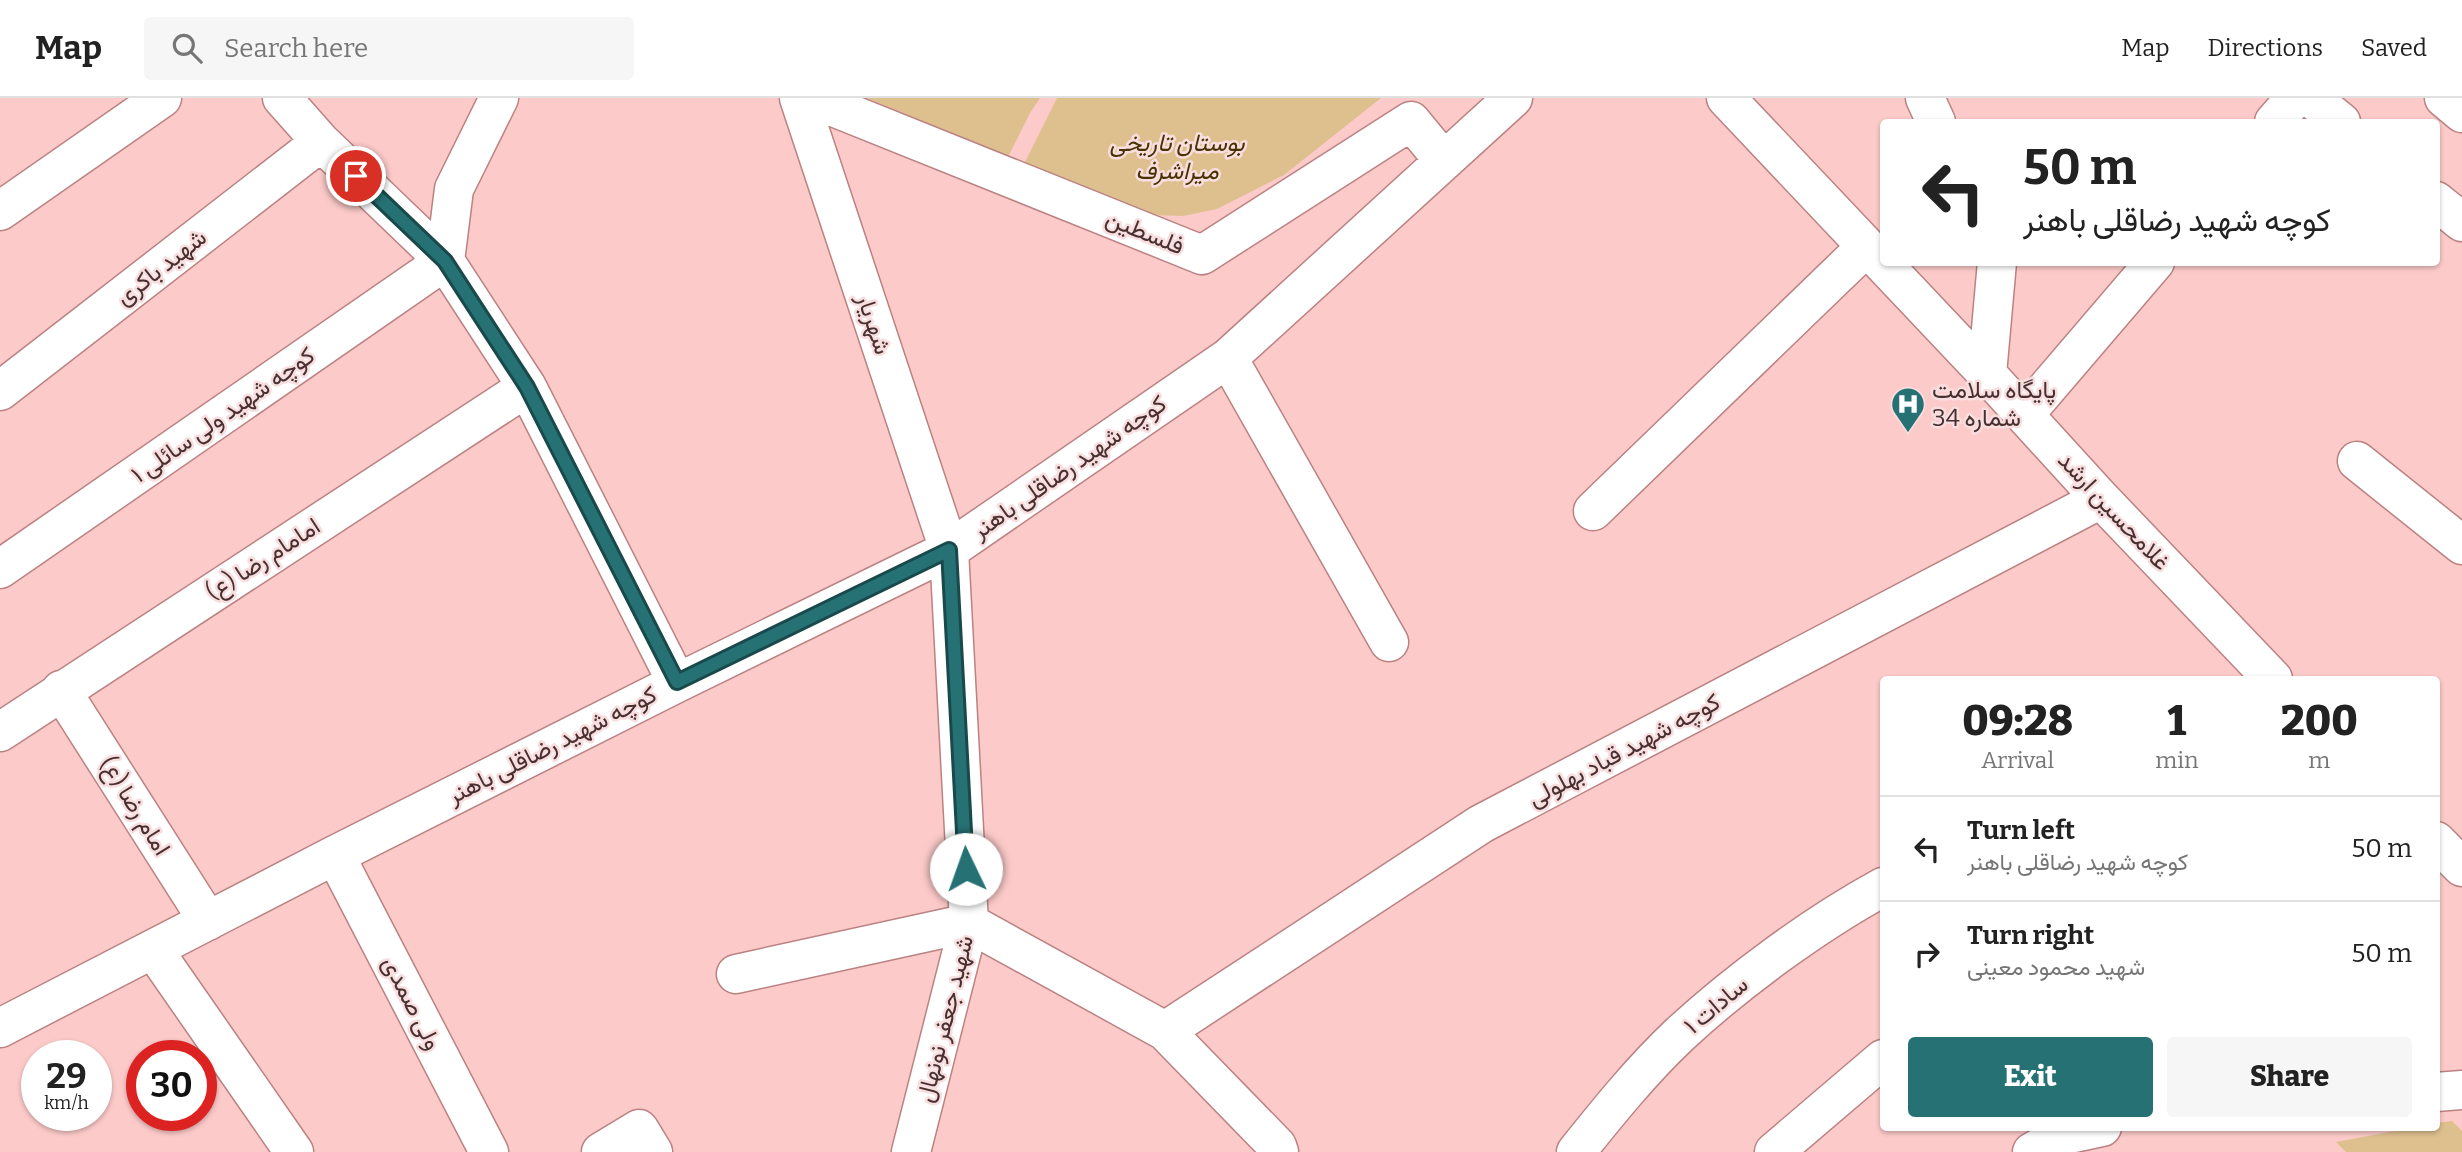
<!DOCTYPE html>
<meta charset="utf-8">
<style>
body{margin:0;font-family:Bitter,Vazirmatn,serif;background:#f6f6f6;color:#222;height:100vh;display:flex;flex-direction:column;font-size:26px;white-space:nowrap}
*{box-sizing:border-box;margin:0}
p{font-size:23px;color:#767676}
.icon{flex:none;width:38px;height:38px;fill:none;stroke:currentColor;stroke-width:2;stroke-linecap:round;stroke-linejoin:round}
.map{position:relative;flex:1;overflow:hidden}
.side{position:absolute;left:1880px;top:578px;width:560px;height:455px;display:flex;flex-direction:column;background:#fff;border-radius:7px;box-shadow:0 2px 5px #0004}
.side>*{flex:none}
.top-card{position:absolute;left:1880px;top:21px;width:560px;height:147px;border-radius:7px;box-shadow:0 2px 5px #0004;background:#fff;color:#222;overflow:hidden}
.speed{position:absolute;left:21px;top:942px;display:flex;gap:14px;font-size:35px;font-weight:700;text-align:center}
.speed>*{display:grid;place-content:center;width:91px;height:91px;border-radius:50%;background:#fff;box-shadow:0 2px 5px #0004;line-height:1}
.speed small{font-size:18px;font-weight:400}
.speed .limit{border:10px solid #d22;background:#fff;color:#111}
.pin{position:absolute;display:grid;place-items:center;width:60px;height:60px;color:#fff;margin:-30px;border:4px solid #fff;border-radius:50%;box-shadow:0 2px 7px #0007}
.me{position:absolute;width:77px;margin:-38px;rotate:357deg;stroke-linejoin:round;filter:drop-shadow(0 0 5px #0008)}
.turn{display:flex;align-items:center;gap:24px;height:147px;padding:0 28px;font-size:32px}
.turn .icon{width:91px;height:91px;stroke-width:2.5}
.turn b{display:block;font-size:49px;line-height:60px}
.eta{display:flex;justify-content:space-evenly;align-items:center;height:119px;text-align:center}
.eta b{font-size:42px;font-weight:800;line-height:49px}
.primary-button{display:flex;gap:14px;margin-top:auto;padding:14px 28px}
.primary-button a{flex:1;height:80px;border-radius:7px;background:#267174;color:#fff;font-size:28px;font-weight:800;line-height:80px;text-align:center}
.primary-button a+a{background:#f6f6f6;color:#222}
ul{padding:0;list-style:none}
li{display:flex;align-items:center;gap:21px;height:105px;padding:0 28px;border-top:2px solid #e0e0e0}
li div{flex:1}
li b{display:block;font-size:26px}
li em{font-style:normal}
header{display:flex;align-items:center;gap:42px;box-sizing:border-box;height:98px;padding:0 35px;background:#fff;border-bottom:2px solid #e0e0e0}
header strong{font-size:33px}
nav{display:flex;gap:38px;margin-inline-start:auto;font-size:24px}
.search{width:490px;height:63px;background:#f6f6f6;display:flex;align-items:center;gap:18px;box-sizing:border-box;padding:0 24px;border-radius:7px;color:#767676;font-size:26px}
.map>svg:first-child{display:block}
.green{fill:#dec08f}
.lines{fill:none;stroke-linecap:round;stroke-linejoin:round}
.minor-casing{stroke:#bb8282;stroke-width:41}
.major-casing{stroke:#bb8282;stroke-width:41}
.minor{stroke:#fff;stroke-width:38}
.major{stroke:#fff;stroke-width:38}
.route-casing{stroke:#19494b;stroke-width:18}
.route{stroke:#267174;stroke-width:12}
.labels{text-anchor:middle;stroke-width:5;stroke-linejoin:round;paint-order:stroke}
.park-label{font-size:24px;font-style:italic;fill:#493102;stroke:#f8dede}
.street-label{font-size:24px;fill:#483030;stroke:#f8dede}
.poi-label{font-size:24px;fill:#483030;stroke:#f8dede;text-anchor:start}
</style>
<header>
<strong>Map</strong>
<div class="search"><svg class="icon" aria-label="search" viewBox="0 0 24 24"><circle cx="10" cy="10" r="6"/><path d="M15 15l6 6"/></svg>Search here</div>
<nav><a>Map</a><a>Directions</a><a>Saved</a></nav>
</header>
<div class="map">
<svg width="2462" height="1054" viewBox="0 0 2462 1054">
<rect width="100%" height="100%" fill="#fccac9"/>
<path class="green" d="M867,0H1040L1030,15L1008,59Z
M1057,0H1381L1284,77L1217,111L1183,118L1151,117L1024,66Z
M2452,1023L2462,1033V1054H2346L2336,1044L2416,1029H2436V1025Z"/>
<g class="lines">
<g class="minor-casing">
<path id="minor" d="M282,0L321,44L445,163L527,289L677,585
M799,0L949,452L969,825L911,1054
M811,0L1202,157L1411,23L1444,63
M1726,0L1987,276L2101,401L2273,581
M1925,0L1936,24
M2274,24L2295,0
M0,113L162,0
M1228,260L1389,544
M1987,276L1997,164
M0,293L321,44
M2025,316L2155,164
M2357,363L2462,447
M1593,413L1866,149
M0,471L445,163L454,91L499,0
M61,592L208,823
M0,634L527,289
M2436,743L2462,769
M335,757L489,1054
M153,851L294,1054
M736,876L969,825L1165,933L1277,1048L1279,1054
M0,930L335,757L677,585L949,452L1228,260L1513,0
M1165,933L1481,726L2101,401
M2436,994L2462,992
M601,1054L639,1031L653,1054
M1576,1054C1608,1014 1641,973 1679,937C1736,884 1815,826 1883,789
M1774,1054L1883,961
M2032,1054L2060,1038L2102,1029"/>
</g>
<g class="major-casing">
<path id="major" d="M2311,0L2341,24
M2444,0L2462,15
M2436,103L2462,124"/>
</g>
<use href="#minor" class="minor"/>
<use href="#major" class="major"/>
</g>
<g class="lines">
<g class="route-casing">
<path id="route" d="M356,78L445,163L527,289L677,584L949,452L966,771"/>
</g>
<use href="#route" class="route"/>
</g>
<defs>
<g id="hospital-pin" transform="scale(1.75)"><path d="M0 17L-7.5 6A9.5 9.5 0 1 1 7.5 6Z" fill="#267174" stroke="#f8dede"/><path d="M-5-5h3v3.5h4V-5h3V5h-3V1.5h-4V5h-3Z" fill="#fff"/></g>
</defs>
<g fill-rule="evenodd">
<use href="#hospital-pin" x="1908" y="306"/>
</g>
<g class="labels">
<g class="park-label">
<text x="1177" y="53">بوستان تاریخی<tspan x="1177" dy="28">میراشرف</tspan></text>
</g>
<g class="street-label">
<text transform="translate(1145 134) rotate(22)" y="8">فلسطین</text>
<text transform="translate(161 169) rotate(-38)" y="8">شهید باکری</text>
<text transform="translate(874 226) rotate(72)" y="8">شهریار</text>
<text transform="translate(223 317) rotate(-35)" y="8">کوچه شهید ولی سائلی ۱</text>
<text transform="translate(1069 369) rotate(-35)" y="8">کوچه شهید رضاقلی باهنر</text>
<text transform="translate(2114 413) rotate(47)" y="8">غلامحسین ارشد</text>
<text transform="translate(263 461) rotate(-33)" y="8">امامام رضا (ع)</text>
<text transform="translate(552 647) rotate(-27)" y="8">کوچه شهید رضاقلی باهنر</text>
<text transform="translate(1624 652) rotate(-28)" y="8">کوچه شهید قباد بهلولی</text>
<text transform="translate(135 708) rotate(58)" y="8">امام رضا (ع)</text>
<text transform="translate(412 905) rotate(63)" y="8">ولی صمدی</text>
<text transform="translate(1716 907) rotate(-40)" y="8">سادات ۱</text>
<text transform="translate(945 921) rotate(-76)" y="8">شهید جعفر نونهال</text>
</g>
<g class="poi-label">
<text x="1932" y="300">پایگاه سلامت<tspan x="1932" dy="28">شماره 34</tspan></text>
</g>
</g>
</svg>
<div class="speed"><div>29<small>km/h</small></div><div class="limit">30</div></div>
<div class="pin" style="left:356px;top:78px;background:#d93025"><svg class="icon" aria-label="arrive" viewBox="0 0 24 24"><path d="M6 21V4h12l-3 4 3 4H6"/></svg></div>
<svg class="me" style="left:966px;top:771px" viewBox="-20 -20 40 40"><circle r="19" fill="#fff"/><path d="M0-13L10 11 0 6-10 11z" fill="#267174"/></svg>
<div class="top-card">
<div class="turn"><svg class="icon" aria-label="left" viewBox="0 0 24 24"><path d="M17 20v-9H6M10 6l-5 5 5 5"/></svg><div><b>50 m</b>کوچه شهید رضاقلی باهنر</div></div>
</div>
<section class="side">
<div class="eta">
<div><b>09:28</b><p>Arrival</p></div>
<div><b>1</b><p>min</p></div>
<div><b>200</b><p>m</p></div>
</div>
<ul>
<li><svg class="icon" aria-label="left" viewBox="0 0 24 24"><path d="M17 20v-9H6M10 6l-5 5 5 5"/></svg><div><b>Turn left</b><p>کوچه شهید رضاقلی باهنر</p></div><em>50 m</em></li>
<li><svg class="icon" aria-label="right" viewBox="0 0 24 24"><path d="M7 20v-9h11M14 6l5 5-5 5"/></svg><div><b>Turn right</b><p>شهید محمود معینی</p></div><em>50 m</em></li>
</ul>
<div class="primary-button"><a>Exit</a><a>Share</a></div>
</section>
</div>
